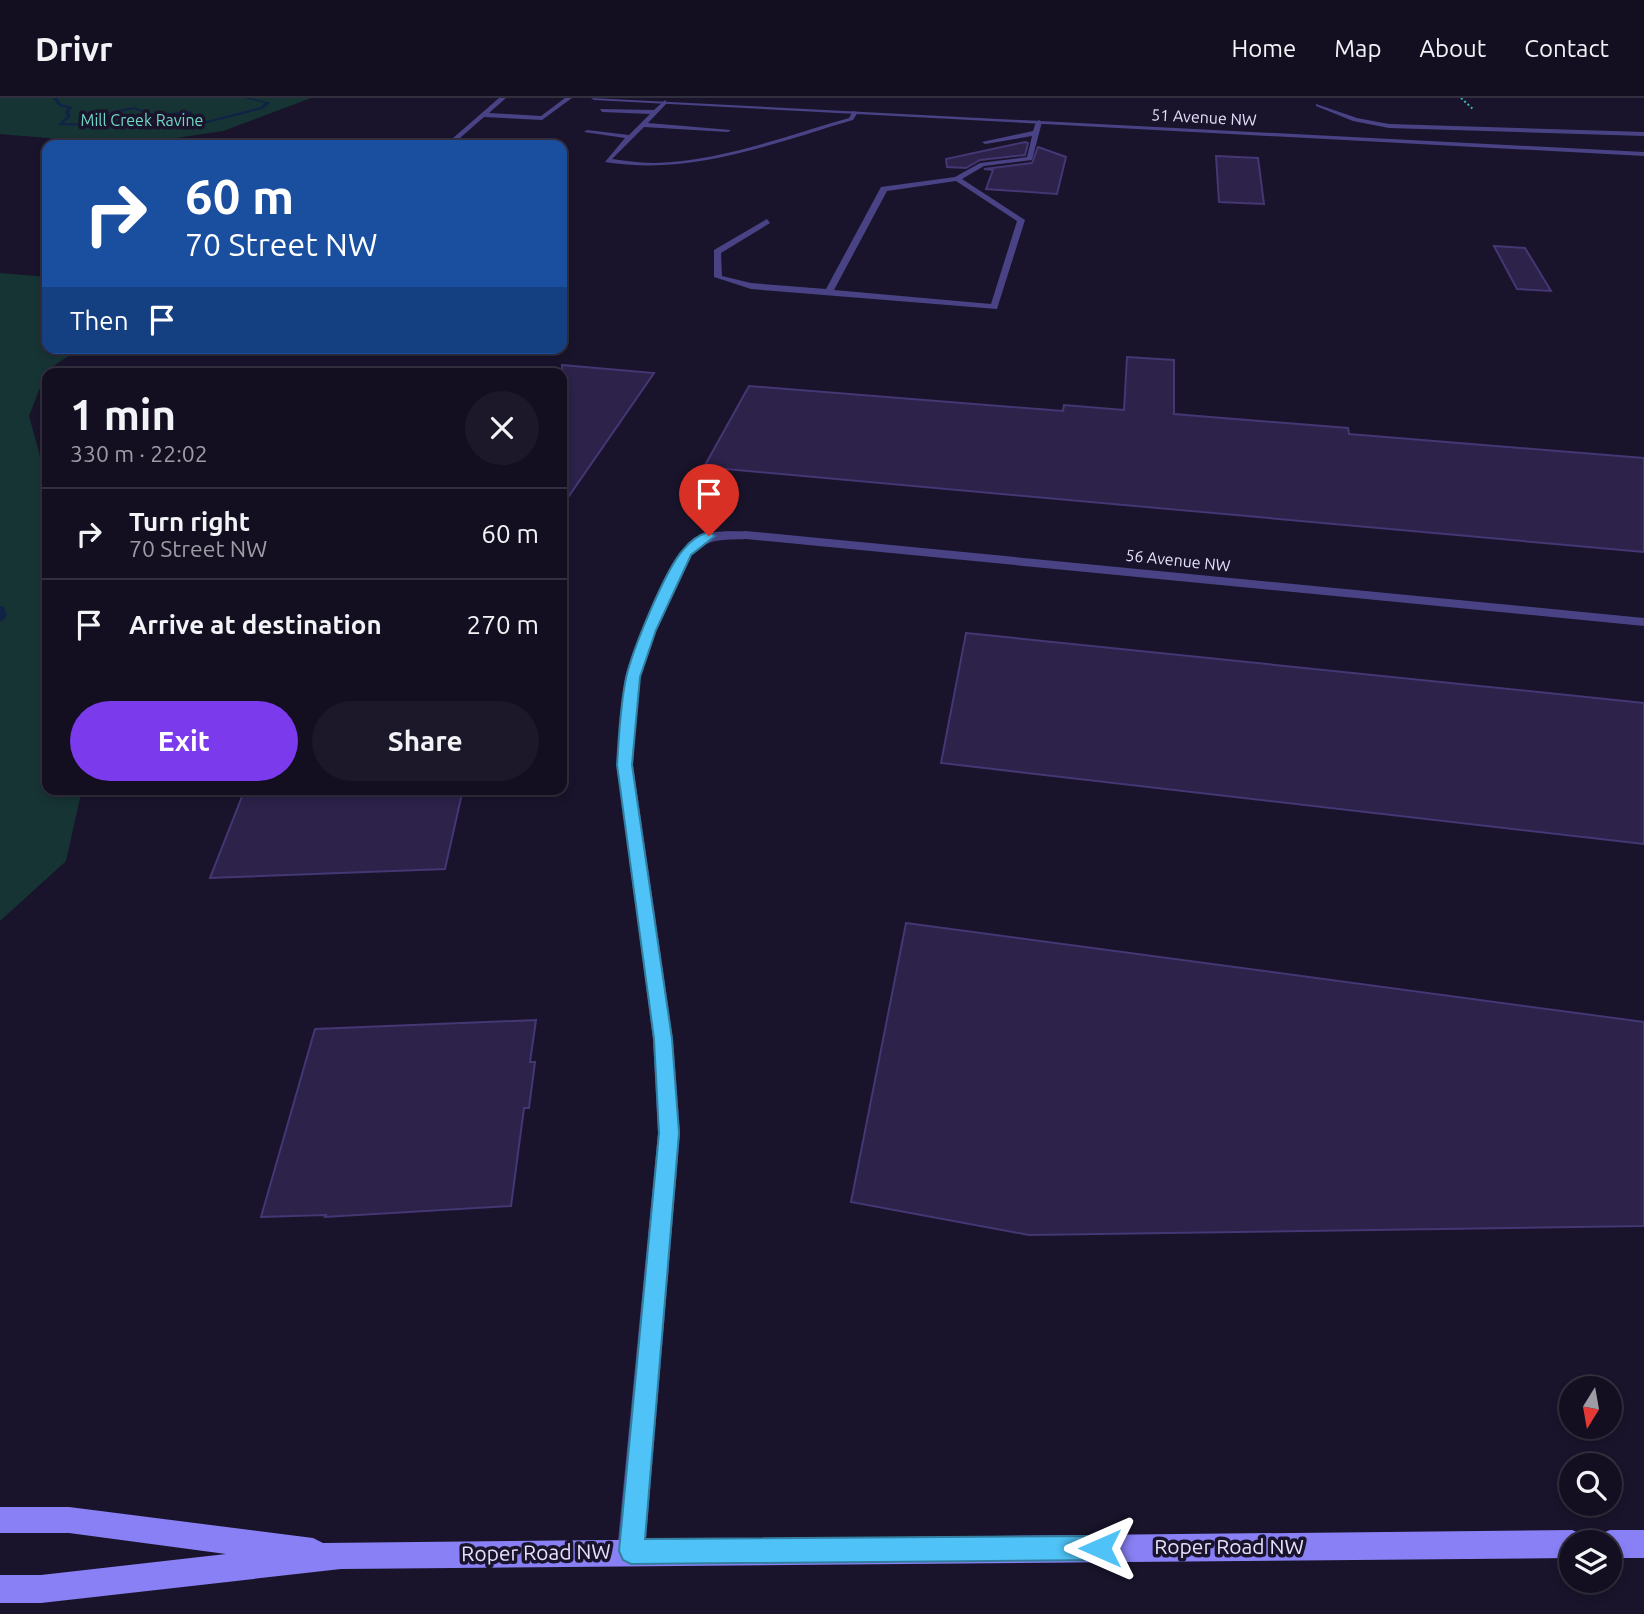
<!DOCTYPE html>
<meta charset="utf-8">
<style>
body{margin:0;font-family:Ubuntu,sans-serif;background:#1c1829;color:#f1f3f6;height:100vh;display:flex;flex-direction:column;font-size:26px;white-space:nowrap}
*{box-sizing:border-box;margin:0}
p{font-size:23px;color:#9d9ca5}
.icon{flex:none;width:38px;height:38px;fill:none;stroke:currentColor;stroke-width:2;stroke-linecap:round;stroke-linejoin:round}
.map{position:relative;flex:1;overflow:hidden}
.panel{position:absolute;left:42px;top:270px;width:525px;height:427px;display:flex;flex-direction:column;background:#130f20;border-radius:14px;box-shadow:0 4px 10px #0003,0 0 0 2px #322f3e}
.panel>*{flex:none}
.hud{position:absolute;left:42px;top:42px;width:525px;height:214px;border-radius:14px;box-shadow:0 4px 10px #0003,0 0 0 2px #322f3e;background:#1a4fa0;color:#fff;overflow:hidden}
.needle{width:46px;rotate:191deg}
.controls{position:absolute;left:1559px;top:1278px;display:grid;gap:14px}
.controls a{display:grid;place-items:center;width:63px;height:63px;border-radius:50%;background:#130f20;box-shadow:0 4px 10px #0003,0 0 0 2px #322f3e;font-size:35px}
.pin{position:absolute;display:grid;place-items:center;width:60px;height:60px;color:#fff;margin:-72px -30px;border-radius:50% 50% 50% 0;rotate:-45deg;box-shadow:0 0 7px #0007}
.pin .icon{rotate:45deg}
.me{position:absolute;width:77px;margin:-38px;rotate:270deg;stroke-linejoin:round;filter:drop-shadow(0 0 5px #0008)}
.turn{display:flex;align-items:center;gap:24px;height:147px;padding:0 28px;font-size:32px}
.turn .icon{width:91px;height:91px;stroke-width:2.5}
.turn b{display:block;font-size:49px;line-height:60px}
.then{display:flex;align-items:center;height:66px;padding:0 28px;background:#0003;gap:14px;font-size:26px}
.round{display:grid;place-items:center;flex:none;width:74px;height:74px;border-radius:37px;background:#1c1829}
.head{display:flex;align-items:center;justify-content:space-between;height:119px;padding:0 28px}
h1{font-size:42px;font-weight:700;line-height:52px}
.action{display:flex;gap:14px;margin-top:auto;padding:14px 28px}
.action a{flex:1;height:80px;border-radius:42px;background:#7c3aed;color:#fff;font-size:28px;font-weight:700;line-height:80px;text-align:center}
.action a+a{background:#1c1829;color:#f1f3f6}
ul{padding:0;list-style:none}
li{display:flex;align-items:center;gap:21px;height:91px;padding:0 28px;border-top:2px solid #322f3e}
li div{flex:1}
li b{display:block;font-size:26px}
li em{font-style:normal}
header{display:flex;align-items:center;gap:42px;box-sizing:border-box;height:98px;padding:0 35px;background:#130f20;border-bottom:2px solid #322f3e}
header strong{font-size:33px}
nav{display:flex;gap:38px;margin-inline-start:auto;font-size:24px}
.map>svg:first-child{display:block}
.green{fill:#173434}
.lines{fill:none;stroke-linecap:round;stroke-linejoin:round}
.stream{fill:#112247;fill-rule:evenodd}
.building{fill:#2c224a;stroke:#453674;stroke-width:2}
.path{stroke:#3db4b2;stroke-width:2;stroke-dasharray:2 2.5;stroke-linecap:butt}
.service{fill:#494385;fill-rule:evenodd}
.minor{fill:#494385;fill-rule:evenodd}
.tertiary{fill:#494385;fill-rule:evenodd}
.secondary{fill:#8880f4;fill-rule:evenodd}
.route{fill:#4fc3f7;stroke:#337fa1;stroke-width:2}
.labels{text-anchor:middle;stroke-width:7;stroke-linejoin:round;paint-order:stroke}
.far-street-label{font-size:16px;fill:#e5e0fc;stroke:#19142b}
.far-park-label{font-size:16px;fill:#71d7c2;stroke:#19142b}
.near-street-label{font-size:21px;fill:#e5e0fc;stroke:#19142b}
</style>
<header>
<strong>Drivr</strong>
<nav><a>Home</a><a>Map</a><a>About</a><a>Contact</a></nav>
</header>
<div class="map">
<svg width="1644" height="1516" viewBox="0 0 1644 1516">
<rect width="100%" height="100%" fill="#19142b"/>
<path class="green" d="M0,0H311L223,33L130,47L0,36Z
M0,175L47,179V250H81L47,272L29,318L47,383V691H82L66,763L0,823Z"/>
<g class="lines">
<path class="stream" d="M53,0H57L61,6L72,9L69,14L71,18L63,25L88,26L103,22L118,12L134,9L154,17L190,13L192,14L193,23L203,24L261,9L265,5L244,0H251L270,5L263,11L203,26L190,25L188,15L154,19L134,11L120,14L105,24L88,28L58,27L67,18L65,14L68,10L59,8Z
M0,508H3L7,517L3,523H0Z"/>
</g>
<path class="building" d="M1025,44L1028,45L1025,57L980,62L966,70L947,69L946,61Z
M1038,49L1066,59L1057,96L986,91L993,72L984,71L1032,65Z
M1216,58L1258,60L1264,106L1219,104Z
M1494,148L1525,150L1551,193L1517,191Z
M1127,259L1174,262V316L1348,330L1349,336L1644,360V454L704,369L749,288L1063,313L1064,307L1124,312Z
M562,267L654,275L562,408Z
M966,535L1644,605V746L941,665Z
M245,691H463L445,771L210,780Z
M906,825L1644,924V1128L1029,1137L851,1104Z
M536,922L530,964H535L529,1010H524L511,1108L325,1119L326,1117L261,1119L315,931Z"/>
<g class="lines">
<path class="path" d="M1461,0L1474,12"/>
<path class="service" d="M499,0H506L489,15L541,18L565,0H572L542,22L484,19L452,47H445Z
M665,2L667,5L648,25L731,32L728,34L644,29L612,61C627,63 641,65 655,65C722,63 785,38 849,20L853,13L858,14L853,22C771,46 692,78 605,64L625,40L584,34L587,32L629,37L650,16L602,14L600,11L654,12Z
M1316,6L1357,20L1389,26L1644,34V38L1389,30L1353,23L1316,8Z
M1039,22L1042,24L1032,62L984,68L962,81L1025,122L997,211L751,191L714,179V152L767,121L770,125L721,155L722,178L751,185L826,191L881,89L955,79L980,65L1027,59L1032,38L985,46L982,44L1033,33L1036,24ZM956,83L1017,123L991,206L834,192L887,93Z"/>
<path class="minor" d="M746,433L1644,520V528L746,441C723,442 707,440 691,457C673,496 650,537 640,579C634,607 635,638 633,667L673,941L680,1035L645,1453L641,1463L631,1467L621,1463L617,1453L658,1035L653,941L617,667C619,638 620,609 625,581C631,554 672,454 693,441C709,431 728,434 746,433Z"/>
<path class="tertiary" d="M591,0L1644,54V58L594,2Z"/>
<path class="secondary" d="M0,1409H69L313,1440L323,1445L1572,1432L1582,1436L1585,1444H1572V1460L341,1471L41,1505H0V1477H41L226,1456L69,1435H0Z
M1610,1432H1644V1460H1610V1444H1597L1600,1436Z"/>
</g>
<path class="route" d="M709,434L715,438L691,457L656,532L640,579L632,667L672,941L679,1035L645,1441L1100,1438L1109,1441L1113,1450L1109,1459L1100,1462L631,1466L623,1462L619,1453L659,1035L654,941L617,667C619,638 620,609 626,580C632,553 665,472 683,452C690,443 698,437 709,434Z"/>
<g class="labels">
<g class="far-street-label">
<text transform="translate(1204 19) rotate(3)" y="6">51 Avenue NW</text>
<text transform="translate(1178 462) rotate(6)" y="6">56 Avenue NW</text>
</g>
<g class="far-park-label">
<text x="142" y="28">Mill Creek Ravine</text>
</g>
<g class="near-street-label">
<text x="1229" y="1456">Roper Road NW</text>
<text transform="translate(536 1455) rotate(-1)" y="7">Roper Road NW</text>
</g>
</g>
</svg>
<div class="controls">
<a><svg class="needle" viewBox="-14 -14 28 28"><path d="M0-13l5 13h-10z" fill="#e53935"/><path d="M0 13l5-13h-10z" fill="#9d9ca5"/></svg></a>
<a><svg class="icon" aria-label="search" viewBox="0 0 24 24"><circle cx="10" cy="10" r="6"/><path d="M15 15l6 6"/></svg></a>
<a><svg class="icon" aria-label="layers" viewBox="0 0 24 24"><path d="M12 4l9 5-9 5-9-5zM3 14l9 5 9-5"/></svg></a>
</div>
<div class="pin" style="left:709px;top:438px;background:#d93025"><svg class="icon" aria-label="arrive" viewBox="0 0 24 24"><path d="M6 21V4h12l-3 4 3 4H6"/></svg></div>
<svg class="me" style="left:1100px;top:1450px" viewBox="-20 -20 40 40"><path d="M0-17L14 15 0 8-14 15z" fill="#4fc3f7" stroke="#fff" stroke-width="4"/></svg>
<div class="hud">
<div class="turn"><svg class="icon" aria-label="right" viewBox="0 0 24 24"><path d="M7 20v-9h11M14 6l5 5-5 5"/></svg><div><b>60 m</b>70 Street NW</div></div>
<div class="then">Then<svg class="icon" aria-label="arrive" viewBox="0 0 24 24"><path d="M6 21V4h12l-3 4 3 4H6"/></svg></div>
</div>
<section class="panel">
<div class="head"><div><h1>1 min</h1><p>330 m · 22:02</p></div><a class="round"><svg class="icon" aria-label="close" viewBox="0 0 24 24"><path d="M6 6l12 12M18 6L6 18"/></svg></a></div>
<ul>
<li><svg class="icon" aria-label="right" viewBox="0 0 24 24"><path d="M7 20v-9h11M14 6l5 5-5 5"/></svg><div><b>Turn right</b><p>70 Street NW</p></div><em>60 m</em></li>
<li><svg class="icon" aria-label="arrive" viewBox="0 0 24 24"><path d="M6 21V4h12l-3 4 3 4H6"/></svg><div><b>Arrive at destination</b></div><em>270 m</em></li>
</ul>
<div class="action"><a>Exit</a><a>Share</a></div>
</section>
</div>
